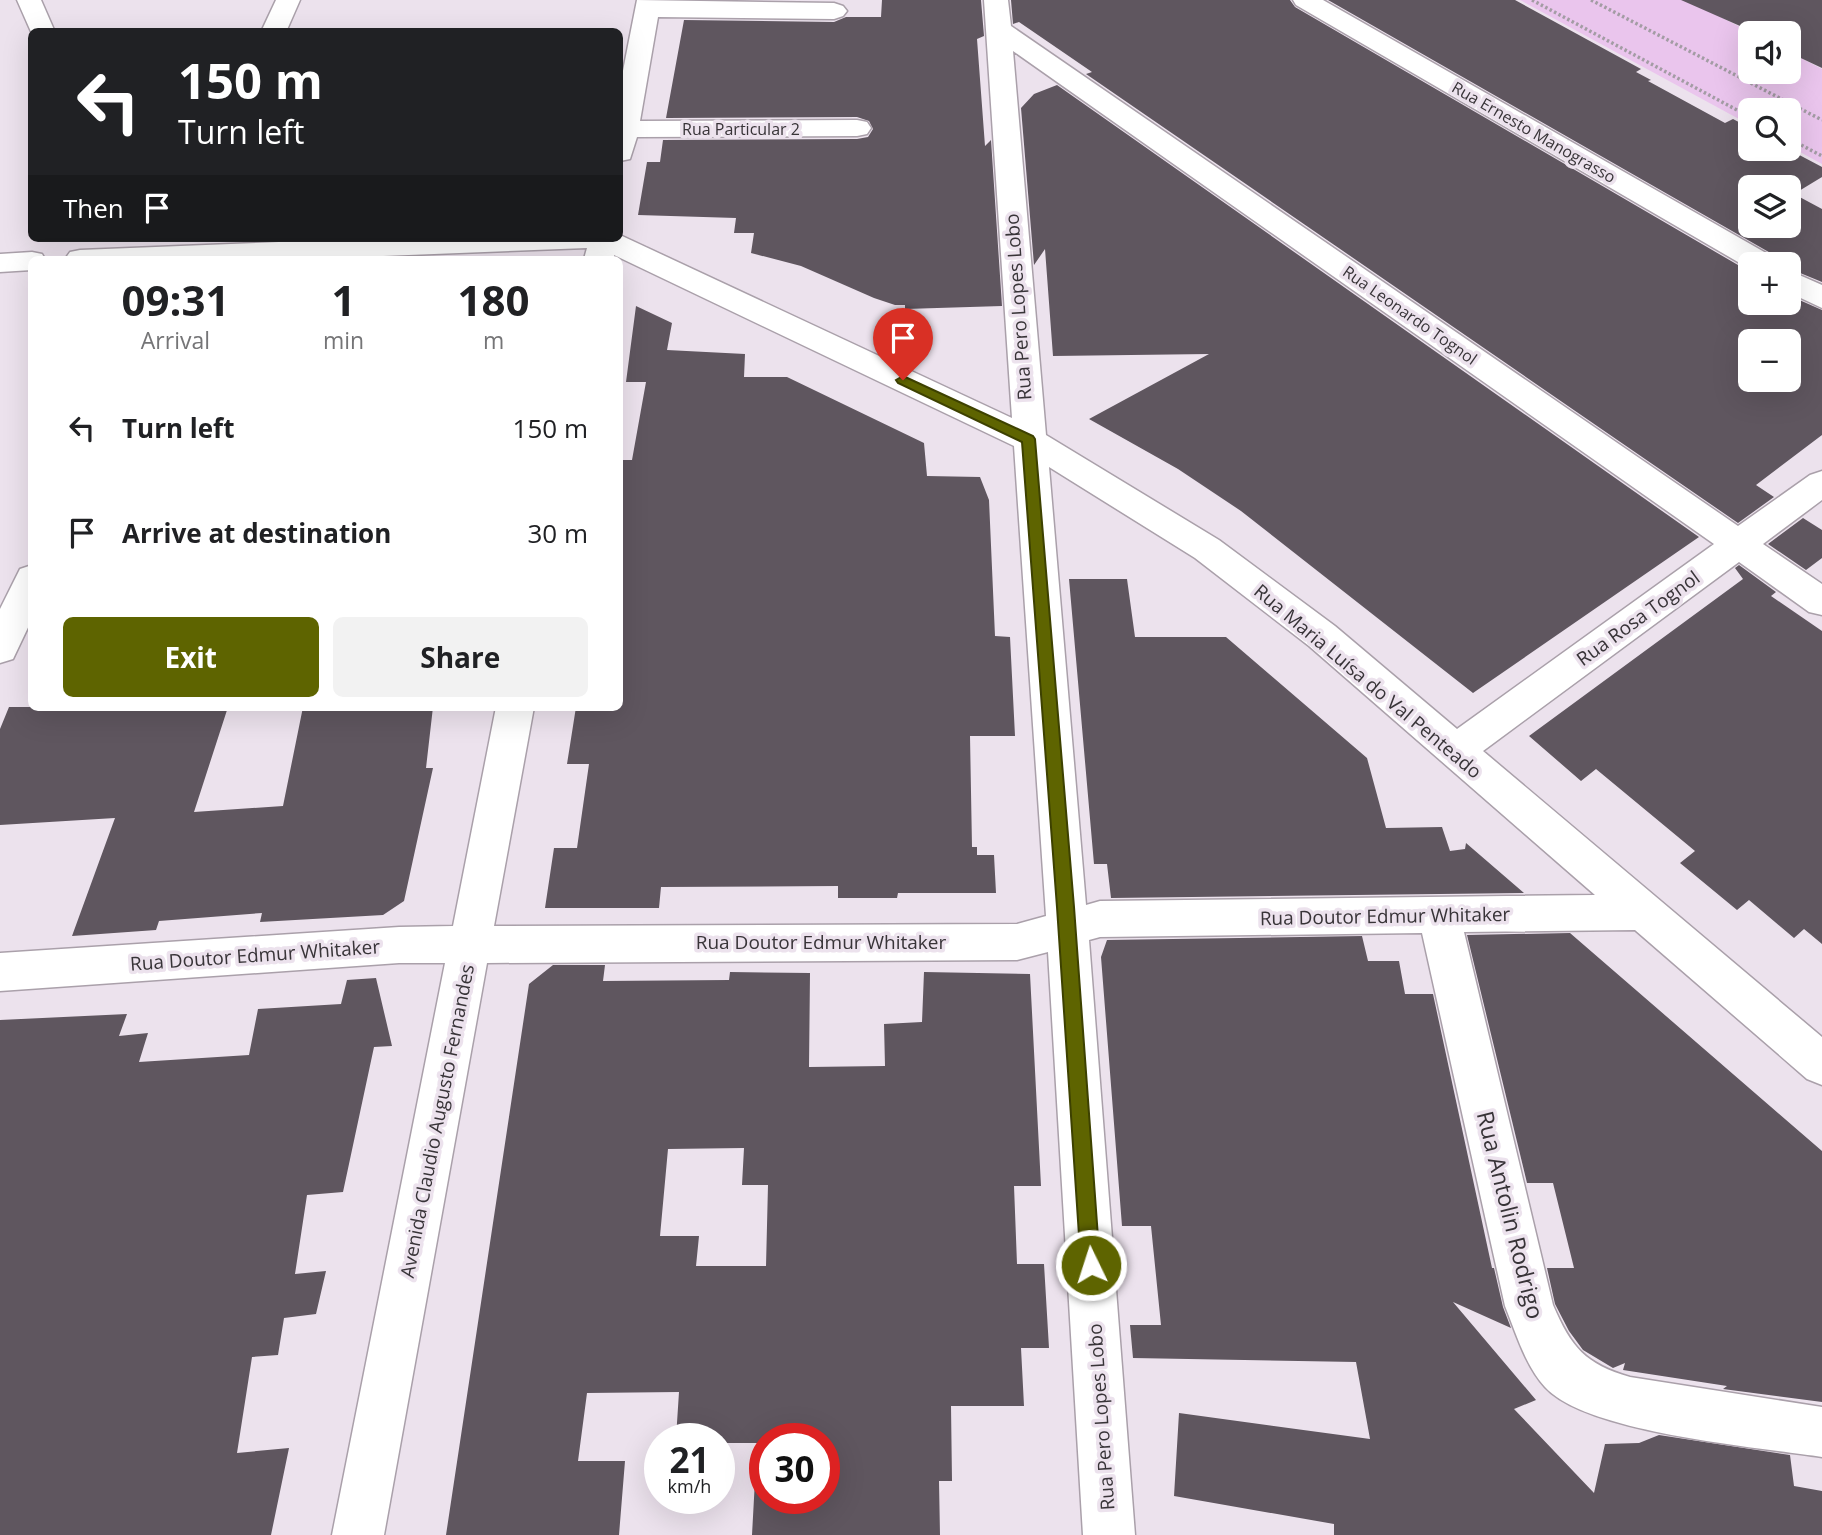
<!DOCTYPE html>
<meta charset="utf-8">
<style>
body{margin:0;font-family:"Open Sans",sans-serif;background:#f2f2f2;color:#202124;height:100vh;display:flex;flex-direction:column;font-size:26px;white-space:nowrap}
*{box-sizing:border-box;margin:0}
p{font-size:23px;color:#757577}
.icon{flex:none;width:38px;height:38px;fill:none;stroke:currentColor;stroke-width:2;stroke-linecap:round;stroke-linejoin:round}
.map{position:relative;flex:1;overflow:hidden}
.side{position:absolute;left:28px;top:256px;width:595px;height:455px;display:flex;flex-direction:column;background:#fff;border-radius:10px;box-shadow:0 7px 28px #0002}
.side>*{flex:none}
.guide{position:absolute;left:28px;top:28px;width:595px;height:214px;border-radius:10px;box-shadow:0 7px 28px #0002;background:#202124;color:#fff;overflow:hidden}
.controls{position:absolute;left:1738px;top:21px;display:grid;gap:14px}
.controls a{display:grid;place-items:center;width:63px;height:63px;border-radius:10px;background:#fff;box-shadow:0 7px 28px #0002;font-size:35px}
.speed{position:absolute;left:644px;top:1423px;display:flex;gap:14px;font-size:35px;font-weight:700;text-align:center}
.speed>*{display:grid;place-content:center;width:91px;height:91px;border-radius:50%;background:#fff;box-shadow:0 7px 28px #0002;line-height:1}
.speed small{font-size:18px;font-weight:400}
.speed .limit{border:10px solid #d22;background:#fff;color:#111}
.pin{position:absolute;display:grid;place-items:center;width:60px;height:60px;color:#fff;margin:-72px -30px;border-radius:50% 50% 50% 0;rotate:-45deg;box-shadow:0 0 7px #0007}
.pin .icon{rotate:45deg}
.me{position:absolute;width:77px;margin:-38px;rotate:356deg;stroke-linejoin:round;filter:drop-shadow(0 0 5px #0008)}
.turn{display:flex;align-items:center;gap:24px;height:147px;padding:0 35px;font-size:32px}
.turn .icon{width:91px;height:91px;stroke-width:2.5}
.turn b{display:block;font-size:49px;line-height:60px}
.then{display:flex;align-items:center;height:66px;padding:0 35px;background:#0003;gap:14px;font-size:26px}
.eta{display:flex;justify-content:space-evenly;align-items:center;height:119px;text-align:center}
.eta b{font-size:42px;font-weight:700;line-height:49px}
.action{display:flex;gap:14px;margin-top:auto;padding:14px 35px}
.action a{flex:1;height:80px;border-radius:10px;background:#5e6400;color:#fff;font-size:28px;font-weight:700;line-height:80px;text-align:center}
.action a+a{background:#f2f2f2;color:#202124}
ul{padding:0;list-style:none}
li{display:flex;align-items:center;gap:21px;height:105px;padding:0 35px}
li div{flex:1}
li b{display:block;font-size:26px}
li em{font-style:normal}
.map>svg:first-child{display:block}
.green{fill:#eac5ed}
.building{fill:#5f565f;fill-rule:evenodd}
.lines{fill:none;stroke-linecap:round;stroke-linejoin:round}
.minor-casing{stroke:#aaa0aa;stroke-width:3}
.path{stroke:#a39ca4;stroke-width:3.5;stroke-dasharray:2.5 2.5;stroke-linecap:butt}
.minor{fill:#fff;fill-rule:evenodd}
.route{fill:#5e6400;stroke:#3d4100;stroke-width:2}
.labels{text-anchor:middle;stroke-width:7;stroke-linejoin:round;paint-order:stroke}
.far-street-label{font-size:16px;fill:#383438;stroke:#ece2ed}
.street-label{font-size:19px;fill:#383438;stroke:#ece2ed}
.near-street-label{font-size:23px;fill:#383438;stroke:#ece2ed}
</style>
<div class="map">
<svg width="1822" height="1535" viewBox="0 0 1822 1535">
<rect width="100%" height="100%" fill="#ece2ed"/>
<path class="green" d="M1520,0H1687L1752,33H1750V72H1788L1789,52L1822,69V164L1789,146L1788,110H1750V125Z"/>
<path class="building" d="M882,0H981L984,36L977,39L985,146L991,140L1002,306L905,309V305H895L874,298L801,266L751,253L754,233H734L736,218L638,215L647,162H660L663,140L857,139L868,137L873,129L869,121L857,117L666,118L684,20L834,22L846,17H881Z
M1011,0H1290L1295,7L1750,272V303H1788V295L1822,310V435L1756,485L1774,497L1738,523L1086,74L1092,72L1019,22L1013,24ZM1750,341H1788V380H1750Z
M1328,0H1515L1641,69L1636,72L1651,80L1648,81L1725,123L1733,119L1750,128V149H1788L1822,167V177L1794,194L1822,209V282L1788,268V264H1781L1774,255ZM1750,187H1788V226H1750Z
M1681,0H1822V68L1788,52V33H1756Z
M1057,85L1699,537L1473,693L1241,511L1178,469L1089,419L1209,354L1053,356L1045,249L1034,265L1021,108L1034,94Z
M636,306L672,323L667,350L745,354L744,377H787L924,443L927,476L980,477L989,500L995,636L1010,637L1015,736H970L972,847H977V855H994L996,893H898L897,898H838V886L661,887L659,908H545L554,848H577L589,764H567L576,707H620V460H632L646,382H626Z
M1803,518L1822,530V558L1806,570L1768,544Z
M1739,565L1776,592L1771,596L1822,631V944L1804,929L1794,938L1749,900L1737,910L1680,863L1695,851L1596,769L1581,781L1529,736L1743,579L1735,568Z
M1069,579H1127L1135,637H1226L1367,758L1386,828L1442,827L1450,851L1465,849L1466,843L1524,893L1111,898L1107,864H1094Z
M9,707H228L194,812L283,806L303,707H433L426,768H433L404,901L383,915L260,922L262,913L159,921L156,930L72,936L115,818L0,825V729Z
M1570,933L1822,1151V1402L1723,1389L1727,1386L1623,1370L1625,1363L1613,1368L1583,1350L1569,1331L1555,1304L1547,1268H1574L1553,1183H1527L1467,935Z
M1362,936L1368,961H1399L1405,994H1433L1492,1268H1494L1503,1307L1511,1328L1453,1302L1536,1400L1514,1409L1594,1493L1605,1444L1639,1443L1659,1435L1790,1455L1794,1486L1822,1491V1535H1334V1524L1174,1496L1179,1413L1370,1439L1356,1362L1133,1358L1130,1325H1161L1151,1226H1122L1101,957L1107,940Z
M553,965H605L603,981L729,980L730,972L810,973L809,1067L885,1066L884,1024L922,1022L924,972L1030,974L1041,1186H1014L1017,1264H1044L1049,1348H1021L1024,1406H951L952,1481H939L940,1535H752L757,1443H719V1438H676L679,1392L587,1393L578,1461H625L619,1535H446L529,984ZM744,1148L742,1185H768L766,1266H696L699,1236H660L668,1149ZM765,1438H824V1498H765Z
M376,978L392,1046L374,1047L343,1192L307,1195L295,1274L326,1271L316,1314L284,1318L278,1355L252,1357L237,1453L289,1448L271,1535H0V1020L127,1014L119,1036L148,1033L139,1062L249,1055L258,1009L341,1004L347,980Z"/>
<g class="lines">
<g class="minor-casing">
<path id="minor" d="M17,0H41L55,32H32V34Z
M276,0H300L286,32H261Z
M637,0L834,3L843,6L847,11L843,16L834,19L658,17L640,121L857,120L867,122L871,128L867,134L857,136L637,137L630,159L620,161V86Z
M984,0H1008L1011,26L1738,526L1810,475L1822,471V500L1763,544L1822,584V615L1809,612L1739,562L1483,751L1822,1037V1085L1807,1079L1635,930L1464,932L1553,1305C1571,1347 1585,1364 1630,1377L1822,1407V1457C1758,1447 1586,1433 1545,1387C1525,1365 1516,1333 1505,1306L1422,933L1100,937L1089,940L1135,1535H1083L1048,952L1017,960L487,963L384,1535H332L445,963H399L0,991V953L399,927L453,926L496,707H534L494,926L1017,924L1046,916L1014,446L614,255V259H584L587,248L307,259H65L70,252L80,250L377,238H620V235L1012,418ZM1013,51L1714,544L1457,729L1335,626L1219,540L1046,435ZM1049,467L1195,558L1309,646L1595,895L1100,901L1086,905Z
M1293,0H1323L1773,257L1778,264H1750V269L1296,5Z
M32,252L42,254L45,259H32V270L0,272V254Z
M1788,270L1822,285V308L1788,292Z
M32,565V619L13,659L0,663V609L20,569Z"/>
</g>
<path class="path" d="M1532,0L1750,117
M1591,0L1822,120
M1788,138L1822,156"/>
<use href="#minor" class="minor"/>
</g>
<path class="route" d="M903,376L1033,436L1035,439L1074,907L1100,1265L1098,1272L1091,1275L1084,1272L1081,1265L1057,907L1022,442L898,383L896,380Z"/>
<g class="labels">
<g class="far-street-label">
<text x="741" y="135">Rua Particular 2</text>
<text transform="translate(1534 132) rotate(30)" y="6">Rua Ernesto Manograsso</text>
<text transform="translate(1410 315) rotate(35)" y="6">Rua Leonardo Tognol</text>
</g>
<g class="street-label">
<text transform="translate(1018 307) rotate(-94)" y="7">Rua Pero Lopes Lobo</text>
<text transform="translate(1638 618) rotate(-36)" y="7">Rua Rosa Tognol</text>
<text transform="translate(1368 681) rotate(40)" y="7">Rua Maria Luísa do Val Penteado</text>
<text transform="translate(1385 916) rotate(-1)" y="7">Rua Doutor Edmur Whitaker</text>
<text x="821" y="949">Rua Doutor Edmur Whitaker</text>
<text transform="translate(255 955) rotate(-4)" y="7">Rua Doutor Edmur Whitaker</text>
<text transform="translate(437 1121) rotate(-79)" y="7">Avenida Claudio Augusto Fernandes</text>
<text transform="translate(1101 1417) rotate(-94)" y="7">Rua Pero Lopes Lobo</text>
</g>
<g class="near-street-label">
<text transform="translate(1510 1215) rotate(76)" y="8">Rua Antolin Rodrigo</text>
</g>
</g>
</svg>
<div class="controls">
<a><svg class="icon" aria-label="sound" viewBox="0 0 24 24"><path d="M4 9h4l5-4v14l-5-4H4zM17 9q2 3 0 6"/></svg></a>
<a><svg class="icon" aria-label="search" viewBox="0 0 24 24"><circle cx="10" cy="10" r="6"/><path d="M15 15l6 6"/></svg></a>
<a><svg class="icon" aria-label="layers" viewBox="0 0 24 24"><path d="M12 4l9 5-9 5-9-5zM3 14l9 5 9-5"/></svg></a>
<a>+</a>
<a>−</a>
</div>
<div class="speed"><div>21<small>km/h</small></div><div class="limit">30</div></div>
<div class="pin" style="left:903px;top:380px;background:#d93025"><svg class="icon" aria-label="arrive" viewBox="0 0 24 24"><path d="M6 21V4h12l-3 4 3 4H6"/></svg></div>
<svg class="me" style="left:1091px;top:1265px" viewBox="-20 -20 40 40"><circle r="17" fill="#5e6400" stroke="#fff" stroke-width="3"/><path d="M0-11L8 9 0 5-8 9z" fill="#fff"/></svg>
<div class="guide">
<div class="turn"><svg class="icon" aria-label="left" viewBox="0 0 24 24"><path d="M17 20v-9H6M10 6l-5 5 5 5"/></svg><div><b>150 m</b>Turn left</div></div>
<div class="then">Then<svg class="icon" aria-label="arrive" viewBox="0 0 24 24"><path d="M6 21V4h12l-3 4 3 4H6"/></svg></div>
</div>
<section class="side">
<div class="eta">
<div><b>09:31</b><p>Arrival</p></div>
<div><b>1</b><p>min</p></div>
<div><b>180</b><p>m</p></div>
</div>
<ul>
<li><svg class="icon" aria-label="left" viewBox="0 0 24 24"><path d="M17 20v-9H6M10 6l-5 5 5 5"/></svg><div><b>Turn left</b></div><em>150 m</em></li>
<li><svg class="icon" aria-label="arrive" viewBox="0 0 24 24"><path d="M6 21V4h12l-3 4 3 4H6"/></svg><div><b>Arrive at destination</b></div><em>30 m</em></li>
</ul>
<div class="action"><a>Exit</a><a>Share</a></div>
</section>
</div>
